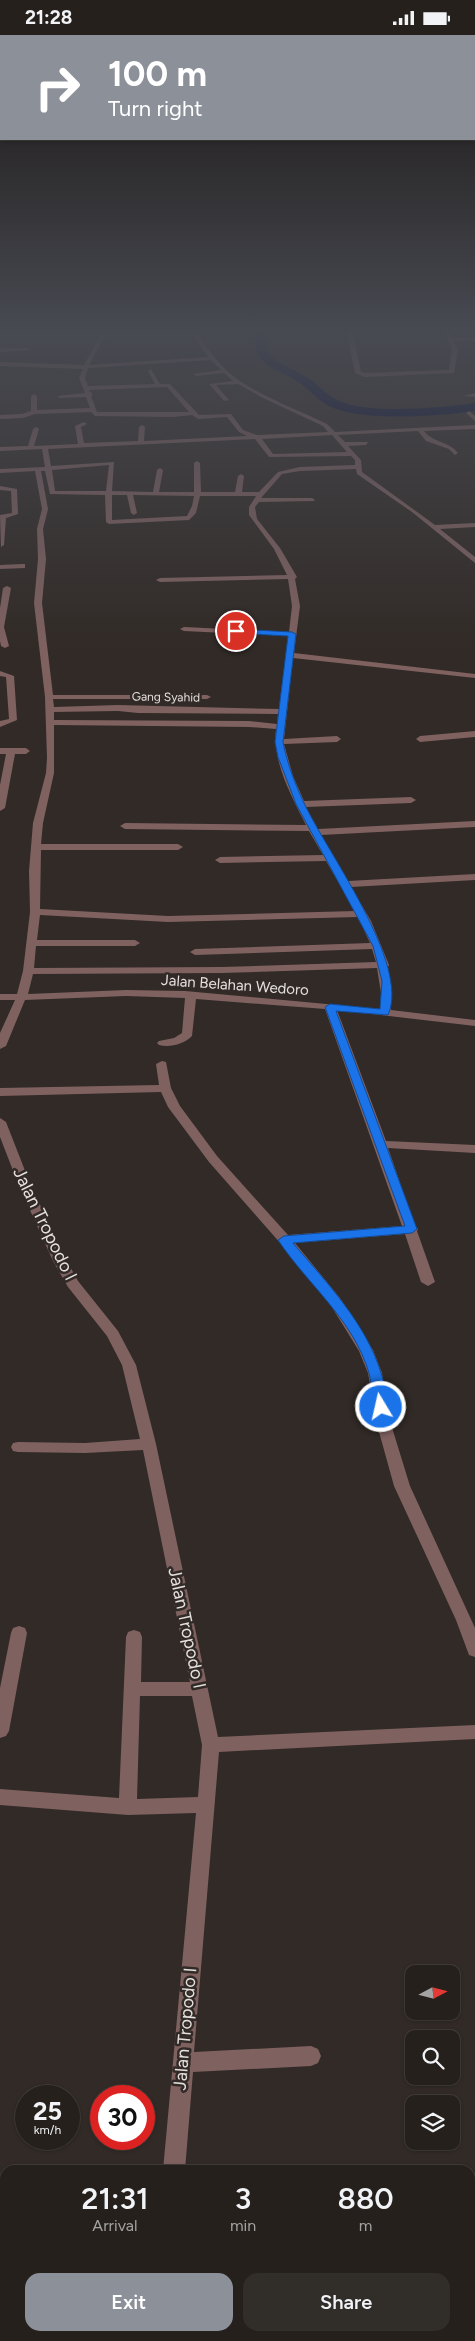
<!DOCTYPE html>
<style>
body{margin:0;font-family:Figtree,sans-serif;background:#312d29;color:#f1f3f6;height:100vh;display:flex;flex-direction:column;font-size:19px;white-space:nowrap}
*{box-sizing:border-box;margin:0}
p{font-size:16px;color:#a3a3a3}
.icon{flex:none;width:28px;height:28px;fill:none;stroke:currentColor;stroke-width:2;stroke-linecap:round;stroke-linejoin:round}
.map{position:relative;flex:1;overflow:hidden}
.drawer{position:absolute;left:0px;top:2130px;width:475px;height:176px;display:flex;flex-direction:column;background:#25201c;border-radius:15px 15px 0 0;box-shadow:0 1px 4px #0004,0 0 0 1px #423e3b}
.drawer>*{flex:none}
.top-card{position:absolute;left:0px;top:0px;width:475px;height:105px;box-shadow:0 1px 4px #0004,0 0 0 1px #423e3b;background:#8c9099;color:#fff;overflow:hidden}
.needle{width:32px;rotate:83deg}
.controls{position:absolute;left:405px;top:1930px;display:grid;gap:10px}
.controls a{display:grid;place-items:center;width:55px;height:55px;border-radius:10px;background:#25201c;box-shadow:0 1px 4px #0004,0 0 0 1px #423e3b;font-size:25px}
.speed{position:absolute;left:15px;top:2050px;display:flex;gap:10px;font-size:25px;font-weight:700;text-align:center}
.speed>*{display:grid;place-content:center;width:65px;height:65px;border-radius:50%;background:#25201c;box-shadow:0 1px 4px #0004,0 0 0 1px #423e3b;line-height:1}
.speed small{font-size:12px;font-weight:400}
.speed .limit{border:8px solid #d22;background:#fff;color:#111}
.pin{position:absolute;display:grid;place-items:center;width:42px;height:42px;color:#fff;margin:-21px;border:2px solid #fff;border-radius:50%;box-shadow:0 1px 5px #0007}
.me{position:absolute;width:55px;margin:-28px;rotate:351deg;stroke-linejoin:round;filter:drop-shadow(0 0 4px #0008)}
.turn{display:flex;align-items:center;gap:18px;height:105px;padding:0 25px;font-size:22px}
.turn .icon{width:65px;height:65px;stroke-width:2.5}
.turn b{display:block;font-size:35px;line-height:42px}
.eta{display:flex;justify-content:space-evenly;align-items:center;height:85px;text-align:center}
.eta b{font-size:30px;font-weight:600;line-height:35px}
.cta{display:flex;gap:10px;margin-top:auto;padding:10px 25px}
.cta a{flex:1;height:58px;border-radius:15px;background:#8c9099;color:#fff;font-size:20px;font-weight:600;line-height:58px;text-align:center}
.cta a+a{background:#312d29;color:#f1f3f6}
.status{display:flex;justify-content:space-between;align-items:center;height:35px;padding:0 25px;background:#25201c;direction:ltr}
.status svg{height:14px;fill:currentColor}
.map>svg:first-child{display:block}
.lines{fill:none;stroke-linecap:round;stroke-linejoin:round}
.river{fill:#000b38;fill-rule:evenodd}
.minor{fill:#7f6160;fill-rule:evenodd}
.route{fill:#1a73e8;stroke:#114b97}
.labels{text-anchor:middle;stroke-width:5;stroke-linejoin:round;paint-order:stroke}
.far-street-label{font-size:12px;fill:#e5e0de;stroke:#312a26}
.street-label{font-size:15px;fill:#e5e0de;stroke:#312a26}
.near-street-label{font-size:18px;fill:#e5e0de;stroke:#312a26}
</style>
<div class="status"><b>21:28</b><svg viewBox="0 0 49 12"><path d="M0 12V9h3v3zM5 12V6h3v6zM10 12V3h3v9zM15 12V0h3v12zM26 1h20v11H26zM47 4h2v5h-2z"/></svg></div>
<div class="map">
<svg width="475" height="2306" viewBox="0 0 475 2306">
<rect width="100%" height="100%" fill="#312a26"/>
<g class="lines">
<path class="river" d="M257,293H269C261,324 278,326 301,339C316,346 326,362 342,367C373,379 441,373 475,368V376C437,381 366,387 331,372C317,366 308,352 294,344C269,331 249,327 257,293Z"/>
<path class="minor" d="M188,293H193C205,310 217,328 233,341C261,362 296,374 327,389L335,397L475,390V394L424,396C433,408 449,406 458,418L455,420L449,414L426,406L418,396L338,400L345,407H368L366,410L348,411L361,425L362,437L435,490L475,488V492L440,494L475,522V528L412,477L357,439L356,434L300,436L282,439L261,463H312L315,465L314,466L259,467L255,472L257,484L280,513L297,542L295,544L300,571L294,618L475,639V643L293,623L284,704L337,701L341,704L337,707L284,709L293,741L304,766L411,762L416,765L411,768L306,772L318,794L475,786V792L321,800L348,846L475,839V845L351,852L371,886L389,930L388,932L391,958V975L475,985V991L337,975L386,1106L475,1110V1118L388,1113L415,1191L418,1194L417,1196L435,1247L428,1251L421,1247L405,1199L295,1208L340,1263L373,1315L382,1338L390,1386L410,1451L475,1593V1622L469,1620L456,1585L394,1451L376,1386L368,1338L359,1316L330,1269L296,1226L209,1127L168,1072L161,1057L0,1061V1053L159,1050L156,1029L162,1026L166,1027L171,1053L180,1071L217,1121L288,1200L402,1191L325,974L196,964L192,1001C184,1009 170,1013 159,1010L157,1008L159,1006L174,1003L182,998L185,963L126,961L25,965L6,1011L0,1014V998L15,965H0V959H17L23,936L30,877L29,836L33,788L46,738L47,723L45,662L34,568L38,524L37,494L42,474L35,436L0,438V434L45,432L42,414L0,416V412L28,411L33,394L36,392L39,394L34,411L78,409L75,391L84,387L87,389L81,392L84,408L138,406L139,392L142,390L145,392L144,406L247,401L239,397L227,382L198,384L192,380L173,382L95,381L91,377L35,379L23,383L0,384V380L22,379L31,376V361L34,359L37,361V375L90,373L86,362L60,363L57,361L85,358L79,343L83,334L0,331V327L84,330L100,301H0V297H192ZM105,301H194L208,322L89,330ZM211,325L221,335L193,339L196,341L224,338L233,346L209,349L224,366L229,365L216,350L238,349L263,363L323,391L328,397L257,400L243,395L231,379L199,380L170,349H160L151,334L148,336L155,349L88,351L85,343L88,333ZM167,352L189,377H97L91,361L93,360L89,355ZM332,400L347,417L273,419L262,404ZM255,404L269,422L351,421L355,425V430L300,432L278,437L259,457H242L244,441L241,439L238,441L235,457H201L200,428L197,426L194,428V457H159L163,435L160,433L157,435L153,457L112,456L114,427L51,431L48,414ZM109,430L106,456H55L52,435ZM41,436H45L50,459L105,460L106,487L109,489L189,485L196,478L200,461H256L249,472V480L274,514L287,540L160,543L156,545L160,547L288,544L292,571L289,597L184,592L180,594L184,596L288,601L279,674L118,670L54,672L53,664H207L211,662L207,660H53L42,568L46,524L43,494L48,474ZM112,460H127L131,478L134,480L137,478L133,460L194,461L192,471L187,481L112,485ZM118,676L138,678L278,679L277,689L249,686L54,685V677ZM54,690L249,692L276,694C272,727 292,762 306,790L125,788L120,791L125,794L309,796L323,820L220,822L215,825L220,828L326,826L355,876L168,881L40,874L41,815H178L183,812L178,809H41L43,788L54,738ZM40,880L168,887L358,882L370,908L195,914L190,917L195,920L372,914L376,927L222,932L34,933L36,911H135L140,908L135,905H37ZM377,933L381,958L380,974L185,956L126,955L28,959L33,939L222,938Z
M346,293H352L361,337L365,338L449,335L452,314L443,295H378L376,293H475V296L448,295L452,303L475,302V306H454L458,314L454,338L365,342L355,338Z
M0,313H28L31,315L0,317Z
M475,358V362L464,361Z
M469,376L475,381V386L466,378Z
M0,451L17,454L18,479L6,483L4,510L1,512L0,480L12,478L11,456L0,455Z
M22,529H25V533L0,534V530Z
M7,551L11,553L4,592L9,611L5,613L1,611L0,606V573L3,553Z
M0,636L14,641L17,685L0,692V686L9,684L6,642L0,641Z
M475,696V702L420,707L416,704L420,701Z
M0,713H26L30,716L26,719H15L5,773L0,776V750L6,719H0Z
M0,1083L6,1087L31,1151L67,1226L78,1246L118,1296L136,1330L156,1409L218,1702L475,1690V1704L219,1717L194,2017L311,2011L318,2014L321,2021L318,2028L311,2031L193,2037L185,2135H163L196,1778L128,1780L0,1770V1754L119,1763L126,1602L128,1597L134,1595L140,1597L142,1602L141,1647H190L143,1415L85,1418L18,1417L13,1416L11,1412L13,1408L18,1407L85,1408L140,1404L122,1330L107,1301L68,1252L53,1226L19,1151L0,1102ZM140,1661H192L202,1710L198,1762L137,1764Z
M19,1591L25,1593L27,1598L9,1696L6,1701L0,1703V1653L11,1598L13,1593Z
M149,2301H171L170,2306H148Z"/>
</g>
<linearGradient id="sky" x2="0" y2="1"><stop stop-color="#1b1715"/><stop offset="0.48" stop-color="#484a52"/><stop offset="1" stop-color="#484a52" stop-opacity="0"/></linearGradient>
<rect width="475" height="616" fill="url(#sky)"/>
<path class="route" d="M236,594L292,597L296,599L283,707C287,728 295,749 304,768C326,816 411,929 388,980L336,976L417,1194L412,1198L293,1208C326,1247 366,1288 381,1338C385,1349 386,1361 387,1372L381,1377L374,1372C372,1361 372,1349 369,1338C353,1284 308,1250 278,1205L284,1201L405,1191L325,972L330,969L380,974L382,946L373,911L296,769L278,722L275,707L288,601L233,598Z"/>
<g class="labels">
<g class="far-street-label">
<text transform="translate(166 662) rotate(1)" y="4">Gang Syahid</text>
</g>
<g class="street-label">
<text transform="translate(235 950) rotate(4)" y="5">Jalan Belahan Wedoro</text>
</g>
<g class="near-street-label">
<text transform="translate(45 1189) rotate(64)" y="6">Jalan Tropodo I</text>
<text transform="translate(187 1593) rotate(78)" y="6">Jalan Tropodo I</text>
<text transform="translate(185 1994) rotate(-85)" y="6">Jalan Tropodo I</text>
</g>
</g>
</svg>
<div class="controls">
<a><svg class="needle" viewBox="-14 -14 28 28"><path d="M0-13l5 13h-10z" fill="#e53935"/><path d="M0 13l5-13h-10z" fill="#a3a3a3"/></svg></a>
<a><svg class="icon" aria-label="search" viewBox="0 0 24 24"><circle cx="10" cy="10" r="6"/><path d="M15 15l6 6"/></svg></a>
<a><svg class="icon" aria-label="layers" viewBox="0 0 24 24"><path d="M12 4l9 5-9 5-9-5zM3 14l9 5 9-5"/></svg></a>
</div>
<div class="speed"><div>25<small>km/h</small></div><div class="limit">30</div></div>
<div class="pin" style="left:236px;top:596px;background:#d93025"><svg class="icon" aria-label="arrive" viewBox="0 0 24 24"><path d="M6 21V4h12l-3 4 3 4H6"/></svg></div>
<svg class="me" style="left:381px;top:1372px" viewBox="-20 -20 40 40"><circle r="17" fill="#1a73e8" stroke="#fff" stroke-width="3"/><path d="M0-11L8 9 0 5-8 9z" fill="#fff"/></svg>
<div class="top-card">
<div class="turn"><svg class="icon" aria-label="right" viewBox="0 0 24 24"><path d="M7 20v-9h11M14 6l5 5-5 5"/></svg><div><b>100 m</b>Turn right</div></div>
</div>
<section class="drawer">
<div class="eta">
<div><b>21:31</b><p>Arrival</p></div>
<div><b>3</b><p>min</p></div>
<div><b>880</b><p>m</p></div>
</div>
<div class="cta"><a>Exit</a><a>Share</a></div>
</section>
</div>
